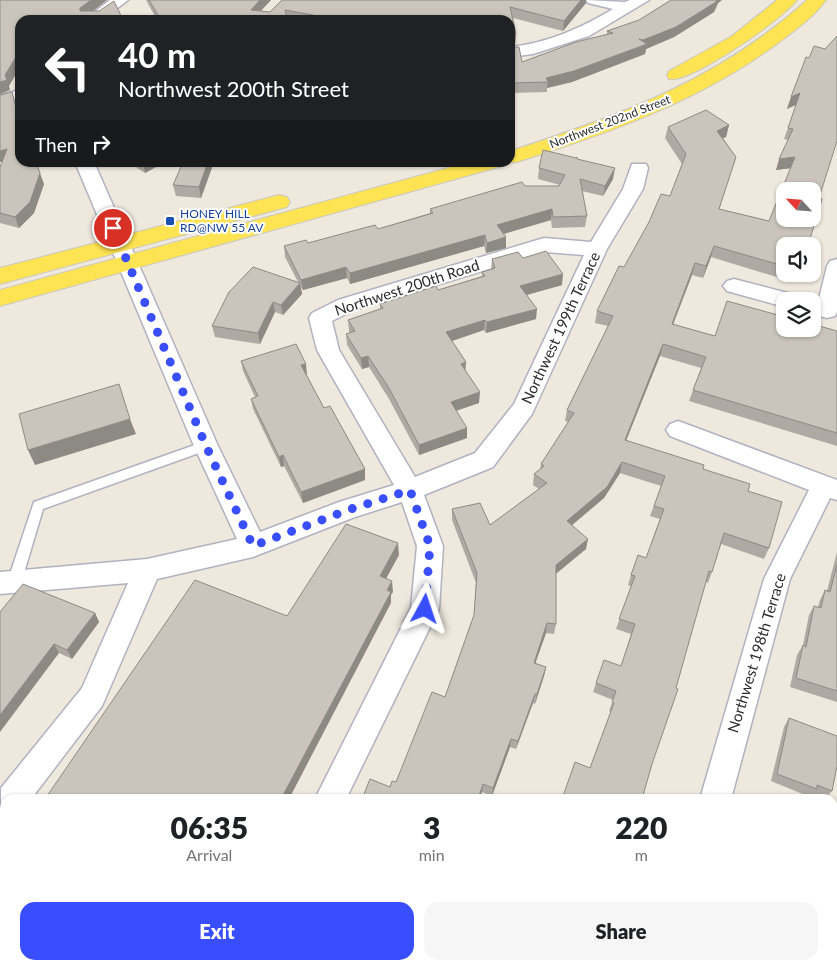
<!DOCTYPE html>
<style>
body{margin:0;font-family:Lato,sans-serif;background:#f6f6f6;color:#202124;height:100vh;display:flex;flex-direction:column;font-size:19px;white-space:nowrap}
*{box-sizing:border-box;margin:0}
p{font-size:16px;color:#757577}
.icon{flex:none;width:28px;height:28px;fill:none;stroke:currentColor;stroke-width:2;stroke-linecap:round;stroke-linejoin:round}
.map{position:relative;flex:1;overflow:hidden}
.side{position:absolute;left:0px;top:794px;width:838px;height:176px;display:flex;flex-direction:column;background:#fff;border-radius:15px 15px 0 0;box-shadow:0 1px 4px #0004}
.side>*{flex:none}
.guide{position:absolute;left:15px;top:15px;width:500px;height:152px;border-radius:15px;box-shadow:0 1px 4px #0004;background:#202124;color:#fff;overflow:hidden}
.needle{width:32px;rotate:296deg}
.controls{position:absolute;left:776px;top:182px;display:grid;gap:10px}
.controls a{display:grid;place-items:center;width:45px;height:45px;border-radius:10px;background:#fff;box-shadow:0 1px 4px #0004;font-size:25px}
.pin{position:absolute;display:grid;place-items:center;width:42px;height:42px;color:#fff;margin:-21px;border:2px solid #fff;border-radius:50%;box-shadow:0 1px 5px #0007}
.me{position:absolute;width:55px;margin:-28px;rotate:5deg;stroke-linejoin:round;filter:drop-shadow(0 0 4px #0008)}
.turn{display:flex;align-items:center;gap:18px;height:105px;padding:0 20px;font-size:22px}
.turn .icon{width:65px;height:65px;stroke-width:2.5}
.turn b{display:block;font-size:35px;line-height:42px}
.then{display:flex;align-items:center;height:48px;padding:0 20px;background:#0003;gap:10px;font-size:19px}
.eta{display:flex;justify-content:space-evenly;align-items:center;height:85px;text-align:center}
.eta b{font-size:30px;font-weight:800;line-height:35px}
.cta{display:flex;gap:10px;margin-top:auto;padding:10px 20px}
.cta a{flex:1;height:58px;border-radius:15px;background:#394fff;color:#fff;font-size:20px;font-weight:800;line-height:58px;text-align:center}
.cta a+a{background:#f6f6f6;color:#202124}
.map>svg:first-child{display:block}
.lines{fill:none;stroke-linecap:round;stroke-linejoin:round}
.service-casing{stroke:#b1b2c1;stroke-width:3}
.minor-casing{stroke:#b1b2c1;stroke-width:3}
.primary-casing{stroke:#c8c8c8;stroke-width:2}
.service{fill:#fff;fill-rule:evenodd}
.minor{fill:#fff;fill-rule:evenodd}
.primary{fill:#fee352;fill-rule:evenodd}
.wall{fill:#aea9a2}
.shaded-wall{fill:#8d8a84}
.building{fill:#cac5bc;stroke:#8d8a84;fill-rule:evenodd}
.route{stroke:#394fff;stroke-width:9;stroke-dasharray:0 16.2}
.transit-dot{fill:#1a4fb4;stroke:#fff;stroke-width:2}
.labels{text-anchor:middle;stroke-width:4;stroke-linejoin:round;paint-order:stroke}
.far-street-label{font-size:12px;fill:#2c2c2c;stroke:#fff}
.far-transit-label{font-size:12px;fill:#164399;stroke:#fff;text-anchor:start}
.street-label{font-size:15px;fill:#2c2c2c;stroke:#fff}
</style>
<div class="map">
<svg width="837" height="969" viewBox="0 0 837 969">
<rect width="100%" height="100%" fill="#efe8dd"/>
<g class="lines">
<g class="service-casing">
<path id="service" d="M206,441L210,443L212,446L210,449L43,509L21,583L19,587L14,589L9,587L7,583L34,502Z"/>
</g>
<g class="minor-casing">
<path id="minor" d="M110,0H128L102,20H84Z
M586,0L625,2L630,0H649L589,36L533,54L510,57V47C548,43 581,28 613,9L588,3Z
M20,90V100L0,105V95Z
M75,162H94L218,446L260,532L339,502L394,485L317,350L309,318L312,313L338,300L544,238L591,242L623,189L632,164H646L648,168L643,189L607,249L532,414L493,467L424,495L443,546L439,609L346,799H315L411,608L417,546L402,502L355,517L253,557L157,579L102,706L31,799H5V811L1,810V788L82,688L128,583L0,594V572L147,559L237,539L194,446ZM545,252L584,255L514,404L475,453L415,477L339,350L332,321L354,310Z
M837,259V312L835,316L827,318L819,316L816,311L827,266L830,261Z
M734,279L799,296L802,301H785V307L727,291L723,286L727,281Z
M678,421L837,480V500L830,498L790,579L731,799H700L764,579L809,490L670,436L666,430L670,424Z
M228,965H263L261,969H227Z
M651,965H685L684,969H650Z"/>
</g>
<g class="primary-casing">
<path id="primary" d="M777,0H797C783,19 690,84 669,79L667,75L669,71L732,36Z
M807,0H826C814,17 794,31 778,43C700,101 609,133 517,162L505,163L502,166L0,306V290L470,162H510V151C622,115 718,80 807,0Z
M279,195L287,197L290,202L287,207L0,284V268Z"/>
</g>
<use href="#service" class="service"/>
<use href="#minor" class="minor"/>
<use href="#primary" class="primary"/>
</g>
<path class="wall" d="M0,0L92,11L20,20V67L9,86L10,90L0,94Z
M146,0H271L261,11L270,12L282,0L586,3L563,31L513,18L516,34L515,44L510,20H157Z
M671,0H722L718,3L714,12L674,37L646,49L645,54L572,82L547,88V92L510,93V47L522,62L607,34V31L639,20Z
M806,57L819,198L810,239L808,246H785V273H782L780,278L711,257L703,278L692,275L673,324L715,336L837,331V446L689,401L701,368L660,356L626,440L703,469L748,491L769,548L764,559L721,544L712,572L708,583L706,582L590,768L611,712L609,711L613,700L593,692L596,683L621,666L631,634L616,629L631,586L628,585L631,575L646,558L660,519L650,516L661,486L620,473L604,498L572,525L586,549L556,574V624L554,634L546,633L535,663L546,667L544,676L535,704L533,703L516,749L510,747L492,796L482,792L390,787L396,782L445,697L474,615L476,583L452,520V509L490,525L539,489L533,485L534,474L540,469L541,464L568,422L565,421L567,410L608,326L595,323L597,311L670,196L682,164L665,138L668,127L729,125L726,137L723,138L736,157L719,209L769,221L791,168L776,170L788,140L784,139L796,105L787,109Z
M12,92L15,103L20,162L44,184L34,213L19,228L0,223V167L2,162H0Z
M577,159L613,179L603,196L582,191L587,216L585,227L552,228L551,220L504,234L506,248L486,253L484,246L350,284L347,278L303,290L301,287L302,294L283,315L275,312L260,344L215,337L212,326L298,282L285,257L284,246L308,243L378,229L430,213V209L525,186H559L560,185L538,179L539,168Z
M134,162H165L145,173L137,168Z
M214,162L201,198L176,196L173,185Z
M523,258L562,285L527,295L536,319L486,333L484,330L452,341L466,362L465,370L479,403L456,410L467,438L419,455L389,399L369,367L362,369L347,345L346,334L350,333L349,331L348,320L380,309V304L438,290L482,276V272L491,269L492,259Z
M786,274H796V276Z
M241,361L306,364V375L324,408L365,469V480L303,503L284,466L281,467L253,409L251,399L255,397L243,371Z
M837,552V702L790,687L797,655L803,645L809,615L814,606L818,607L820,600L825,590L827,591Z
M0,612L95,613L99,622L72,659L59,653Z
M789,718L832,791L826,798L813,794L810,797L771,781L784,727Z
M837,914V969H730L731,965H832V925L834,917Z
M331,965H416L415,969L412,968V969H330Z"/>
<path class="shaded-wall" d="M91,0H107L83,19L80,11V8Z
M260,0H271L252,20L251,10Z
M581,0H586V3L563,31L564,21Z
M717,0H722L718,3L714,12L674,37L646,49L645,54L572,82L547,88L548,82L546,78L642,46L643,40Z
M516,34L515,44L510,45V35Z
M16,57L20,67L9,86L10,90L0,94V82L5,75Z
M800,93L797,104L787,109L791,97Z
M729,125L726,137L714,142L717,131Z
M7,149L11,160L0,162V151Z
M795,157L792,168L776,170L779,159Z
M143,162H165L145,173Z
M208,162H214L201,198L199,187Z
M615,168L613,179L603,196L605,186Z
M40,173L44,184L34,213L19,228L15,217Z
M552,209L551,220L496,236L497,225Z
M485,235L484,246L350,284V273Z
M506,237V248L486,253L487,243Z
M714,246L711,257L703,278L706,266Z
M695,263L692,275L669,335L672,324Z
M346,267L347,278L303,290L301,280Z
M563,274L562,285L519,297L520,286Z
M300,283L302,294L283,315L281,305Z
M273,302L275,312L260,344L258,333Z
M537,309L536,319L486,333L487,322Z
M485,320L484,330L446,343V332Z
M663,344L660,356L622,451L625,440Z
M368,356L369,367L362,369L361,358Z
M466,362L465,373L461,364Z
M306,364L307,375L303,376L301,365Z
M480,392L479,403L450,413L451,402Z
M130,419L136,434L35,465L28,450Z
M467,428V438L419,455V445Z
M283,455L284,466L281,467L279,457Z
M622,462L620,473L604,498L565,531L567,521Z
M365,469V480L303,503L301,492Z
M588,539L586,549L554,575L556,565Z
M398,543L399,555L381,588L380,576Z
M392,581L393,592L391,595V603L289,799H281Z
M95,613L99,622L72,659L67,650Z
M547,623L546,633L532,673L534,663Z
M54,644L59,653L0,732V715Z
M546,667L544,676L535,704L537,694Z
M535,694L533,703L516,749L518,741Z
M511,739L510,747L492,796L493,788Z
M483,784L482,792L480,799H478Z
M62,965H74L71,969H60Z
M196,965H203V966L202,969H194Z"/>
<path class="building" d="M0,0H91L80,8V11H99L114,1L123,20H20V57H16L5,75L7,80L0,82Z
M149,0H260L251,10L270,12L282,0H581L564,21L510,7L516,34L510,35V20H335V19L285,10L288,20H161Z
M671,0H717L716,2L676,27L643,40L639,39L647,44L574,71L546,78L548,82L510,83V47H519L522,62L576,42L613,33L607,31L639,20Z
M837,36V141L819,198L822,199L810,239H808L805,246H785L784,266L714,246L706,266L695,263L672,324L715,336L727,301L785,317V329H812V324L837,331V433L693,390L706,357L663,344L625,440L704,465L703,469L750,484L748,491L782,502L769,548L724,533L712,572L709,571L676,688L678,689L652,764L642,799H562L575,762L590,768L614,703L612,702L616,691L596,683L604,660L621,666L635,624L619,619L635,576L631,575L638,555L646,558L664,509L654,506L665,476L622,462L607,487L567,521L588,539L556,565V624L547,623L534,663L546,667L537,694H535L518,741L511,739L493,788L483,784L478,799H362L370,779L390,787L392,781L396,782L432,692L445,697L474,615L477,573L452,509L480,503L490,525L547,483L534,474L544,466L541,464L574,413L567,410L613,316L597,311L619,266L624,267L649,222L661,194L670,196L686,154L668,127L706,110L729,125L717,131L736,157L719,209L769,221L795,157L779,159L793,129L788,128L800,93L791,97L806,57L809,58L814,46L825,49ZM785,191H812V219H785Z
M12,92L20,122V162H36L40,173L30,202L15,217L0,213V167L7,149L0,151V95Z
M543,150L576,158L577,157V159L615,168L605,186L580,179L587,216L553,217L552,209L497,225L506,237L487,243L485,235L350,273L346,267L301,280L284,246L306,240L308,243L375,225L378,229L433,213L430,209L522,182L525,186H559L565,175L539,168Z
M183,162H208L199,187L173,185Z
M546,251L563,274L520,286L537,309L487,322L485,320L446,332L466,362L461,364L480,392L451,402L467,428L419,445L389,388L368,356L361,358L346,334L355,331L348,320L383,308L380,304L436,286L438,290L485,276L482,272L495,268L492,259L518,252L523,258Z
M253,267L300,283L281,305L273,302L258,333L212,326L229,292Z
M296,344L306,364L301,365L324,408L330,406L365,469L301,492L283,455L279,457L251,399L258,396L241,361Z
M119,384L130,419L28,450L19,414Z
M346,524L398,543L380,576L392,581L387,590L391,592L281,799H45L195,580L287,616Z
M837,565V691L796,678L803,645L806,647L814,606L821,608L825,590L830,592Z
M23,584L95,613L67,650L54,644L0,715V612Z
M789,718L837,736V766L832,791L817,785V789L777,774Z
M5,863V965H62L60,969H0V870Z
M837,936V969H823L814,965H832V950L834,951Z
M112,965H196L194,969H110Z
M331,965H411L410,969H330Z
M508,965H595L594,969H506Z
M735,965H803L802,969H734Z"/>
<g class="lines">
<path class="route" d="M113,228L206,446L253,546L348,510L410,490L430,546L425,609"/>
</g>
<rect class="transit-dot" x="165" y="216" width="10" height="10" rx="2.5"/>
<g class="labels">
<g class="far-street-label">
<text transform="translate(610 122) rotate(-21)" y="4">Northwest 202nd Street</text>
</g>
<g class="far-transit-label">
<text x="180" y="218">HONEY HILL<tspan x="180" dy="14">RD@NW 55 AV</tspan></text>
</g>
<g class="street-label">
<text transform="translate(407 288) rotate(-18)" y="5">Northwest 200th Road</text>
<text transform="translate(561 328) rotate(-65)" y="5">Northwest 199th Terrace</text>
<text transform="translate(757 653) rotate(-73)" y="5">Northwest 198th Terrace</text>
</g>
</g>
</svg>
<div class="controls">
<a><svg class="needle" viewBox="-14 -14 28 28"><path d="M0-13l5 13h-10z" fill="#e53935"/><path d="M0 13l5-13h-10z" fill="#757577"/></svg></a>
<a><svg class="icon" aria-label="sound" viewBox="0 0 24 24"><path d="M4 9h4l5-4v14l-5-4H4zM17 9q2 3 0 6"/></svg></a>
<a><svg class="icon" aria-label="layers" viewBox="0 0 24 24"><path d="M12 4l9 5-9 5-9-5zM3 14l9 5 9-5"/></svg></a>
</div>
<div class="pin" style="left:113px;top:228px;background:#d93025"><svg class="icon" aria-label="arrive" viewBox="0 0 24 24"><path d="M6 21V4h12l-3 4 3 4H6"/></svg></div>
<svg class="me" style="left:425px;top:609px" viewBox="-20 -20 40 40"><path d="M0-17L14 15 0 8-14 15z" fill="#394fff" stroke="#fff" stroke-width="4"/></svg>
<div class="guide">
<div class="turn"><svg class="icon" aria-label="left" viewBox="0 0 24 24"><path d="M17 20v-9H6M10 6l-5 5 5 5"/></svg><div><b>40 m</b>Northwest 200th Street</div></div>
<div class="then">Then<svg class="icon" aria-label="right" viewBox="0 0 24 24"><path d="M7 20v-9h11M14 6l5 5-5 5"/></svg></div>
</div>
<section class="side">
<div class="eta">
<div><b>06:35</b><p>Arrival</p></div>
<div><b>3</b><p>min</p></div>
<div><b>220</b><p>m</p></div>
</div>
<div class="cta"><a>Exit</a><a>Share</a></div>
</section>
</div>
